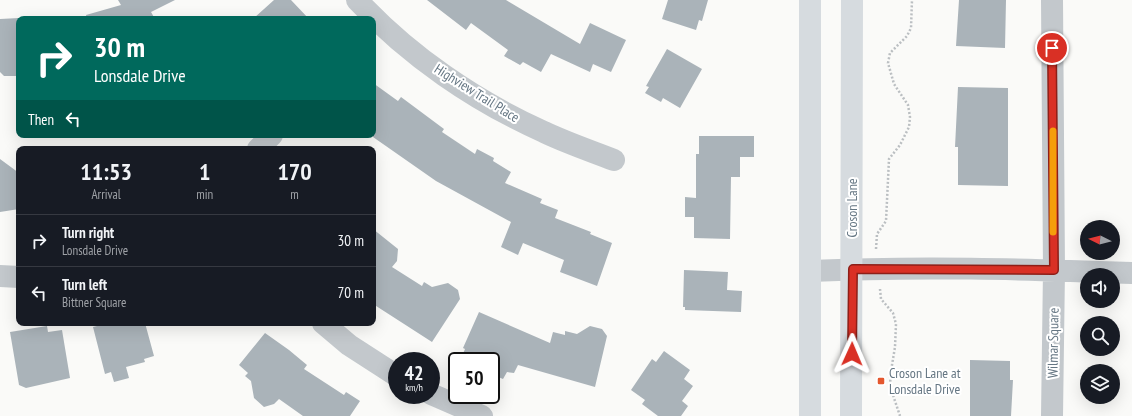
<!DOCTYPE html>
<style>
body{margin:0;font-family:"PT Sans Narrow",sans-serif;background:#242831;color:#f1f3f6;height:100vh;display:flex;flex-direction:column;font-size:15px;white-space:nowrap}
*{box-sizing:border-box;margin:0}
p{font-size:13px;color:#9ea1a6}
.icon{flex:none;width:22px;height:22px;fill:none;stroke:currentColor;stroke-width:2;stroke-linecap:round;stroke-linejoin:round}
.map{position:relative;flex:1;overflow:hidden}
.drawer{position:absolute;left:16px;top:146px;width:360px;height:180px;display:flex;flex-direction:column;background:#171b24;border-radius:8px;box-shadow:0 4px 16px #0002}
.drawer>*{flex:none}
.hud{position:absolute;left:16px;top:16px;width:360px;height:122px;border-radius:8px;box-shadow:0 4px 16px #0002;background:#00695c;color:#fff;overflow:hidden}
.needle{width:26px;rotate:276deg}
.controls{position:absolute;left:1080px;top:220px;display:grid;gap:8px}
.controls a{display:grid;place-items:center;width:40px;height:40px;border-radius:50%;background:#171b24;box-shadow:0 4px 16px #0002;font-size:20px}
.speed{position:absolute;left:388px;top:352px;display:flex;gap:8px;font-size:20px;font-weight:700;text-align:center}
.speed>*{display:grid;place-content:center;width:52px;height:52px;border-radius:50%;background:#171b24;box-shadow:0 4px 16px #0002;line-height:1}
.speed small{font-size:10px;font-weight:400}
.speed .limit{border:2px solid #111;border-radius:6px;background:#fff;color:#111}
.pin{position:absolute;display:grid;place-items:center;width:34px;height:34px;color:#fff;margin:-17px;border:2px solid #fff;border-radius:50%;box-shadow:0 1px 4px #0007}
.me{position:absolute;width:44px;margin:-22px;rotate:1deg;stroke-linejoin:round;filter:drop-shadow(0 0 3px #0008)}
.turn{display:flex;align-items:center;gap:14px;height:84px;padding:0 12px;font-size:18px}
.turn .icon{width:52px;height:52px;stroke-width:2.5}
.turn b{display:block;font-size:28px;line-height:34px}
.then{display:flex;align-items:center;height:38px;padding:0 12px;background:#0003;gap:8px;font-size:15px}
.eta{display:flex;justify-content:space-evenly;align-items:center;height:68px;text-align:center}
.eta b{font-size:24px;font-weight:800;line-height:28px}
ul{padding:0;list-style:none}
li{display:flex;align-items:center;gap:12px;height:52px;padding:0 12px;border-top:1px solid #363941}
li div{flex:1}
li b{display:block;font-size:15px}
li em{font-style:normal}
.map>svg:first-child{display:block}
.building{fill:#aab3b9}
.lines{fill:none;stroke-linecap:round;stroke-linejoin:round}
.path{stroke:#bbbfc2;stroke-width:2.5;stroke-dasharray:2 2;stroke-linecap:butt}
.minor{stroke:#c3c8cc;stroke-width:22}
.major{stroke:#d6dbdf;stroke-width:22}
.route-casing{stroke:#8d1f18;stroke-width:10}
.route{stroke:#d93025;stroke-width:7}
.slow{stroke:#f59e0b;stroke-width:7}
.poi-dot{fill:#e4572e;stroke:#fff;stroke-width:1.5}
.labels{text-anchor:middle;stroke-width:4;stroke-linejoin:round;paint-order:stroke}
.street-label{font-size:14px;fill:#657683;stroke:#fff}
.poi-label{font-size:14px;fill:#657683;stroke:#fff;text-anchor:start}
</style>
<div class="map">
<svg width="1132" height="416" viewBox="0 0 1132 416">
<rect width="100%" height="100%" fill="#fafaf8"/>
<path class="building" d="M118,0H175L151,12L155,19H87L86,15L121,5Z
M274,0H291L309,19H253Z
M427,0H506L580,44L590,23L626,40L611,72L593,64L590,72L551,54L541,72L523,62L520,65L504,56L508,50L471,23L466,30Z
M668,0H708L702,21L699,20L696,30L662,19Z
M959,0H1006L1005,48L956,46Z
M19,18V76H4L0,72V19Z
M667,49L702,69L680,108L663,98L661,102L645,93L649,87L646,86Z
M373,83L398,101L401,97L444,129L442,132L475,154L477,149L494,158L493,161L511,172L505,183L542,199L540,203L558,210L555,218L591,232L590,234L612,243L597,286L560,272L564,260L523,243L518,255L501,247L511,222L436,181L373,137Z
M958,87L1008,88V186L958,185V147H955Z
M699,136H754V157H740V177H731L730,239L694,238V217H685V197L696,198V154H699Z
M0,159L19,173V209L0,212Z
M373,229L398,249L397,261L392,267L422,286L424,282L432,287L448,283L458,290L460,299L432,342L373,304Z
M684,270L728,272L727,290L742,291L741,312L685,310V307H683Z
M479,312L550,343L553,332L565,335V331L577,334L590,326L602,329L607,336L595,387L518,365L514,373L507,372L503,379L491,374V361H473L462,356L465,349L463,348Z
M109,323H145L154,356L144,359L145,362L126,367L129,378L114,382L111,372L105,374L93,327Z
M47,326L48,332L62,330L70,378L26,388L19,385L10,332Z
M265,333L289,350L307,365L304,369L344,395L346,392L360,401L350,416H303L279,399L274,404L264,407L254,398L251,381L245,376L248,373L239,365Z
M664,351L690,370L684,379L693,386L682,401L688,406L681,416H658L642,404L645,400L631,390L652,359L656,362Z
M970,360L1010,361V380H1013L1011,416H970Z"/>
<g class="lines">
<path class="path" d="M876,249L877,234L886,221L889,159L900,145L909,127L910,117L908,105L894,84L888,63L890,53L907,36L911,28L912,0
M880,289L881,299L893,313L896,324L895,347L890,377L891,389L900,416"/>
<path class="minor" d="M357,0C409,56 475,101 544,132C567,143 591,151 614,160
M1052,0L1054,270L1052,416
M258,149L272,135
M810,271C917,266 1025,269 1132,273
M0,276L19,277
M323,323L349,345L397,376
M431,394L482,416"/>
<path class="major" d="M810,0V416
M851,416L852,0"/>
</g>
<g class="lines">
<g class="route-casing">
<path id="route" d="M852,354L853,269L1054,270L1052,48"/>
</g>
<use href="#route" class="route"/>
<path class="slow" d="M1053,131V232"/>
</g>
<rect class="poi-dot" x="877" y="377" width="8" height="8" rx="2"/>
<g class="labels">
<g class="street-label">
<text transform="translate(477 93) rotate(32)" y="5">Highview Trail Place</text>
<text transform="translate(852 208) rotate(-90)" y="5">Croson Lane</text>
<text transform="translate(1053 343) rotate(-89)" y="5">Wilmar Square</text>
</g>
<g class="poi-label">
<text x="889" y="378">Croson Lane at<tspan x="889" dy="16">Lonsdale Drive</tspan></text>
</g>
</g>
</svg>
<div class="controls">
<a><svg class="needle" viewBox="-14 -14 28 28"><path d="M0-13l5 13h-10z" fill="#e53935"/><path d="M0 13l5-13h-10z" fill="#9ea1a6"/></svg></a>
<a><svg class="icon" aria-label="sound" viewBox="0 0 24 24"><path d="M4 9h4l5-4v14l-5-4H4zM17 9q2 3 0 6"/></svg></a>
<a><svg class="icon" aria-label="search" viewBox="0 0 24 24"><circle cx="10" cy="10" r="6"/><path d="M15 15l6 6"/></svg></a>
<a><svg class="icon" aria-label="layers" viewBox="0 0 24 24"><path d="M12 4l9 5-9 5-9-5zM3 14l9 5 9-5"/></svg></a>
</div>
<div class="speed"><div>42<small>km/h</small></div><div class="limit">50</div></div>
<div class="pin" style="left:1052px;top:48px;background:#d93025"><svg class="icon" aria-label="arrive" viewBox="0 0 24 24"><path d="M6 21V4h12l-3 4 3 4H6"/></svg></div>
<svg class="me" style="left:852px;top:354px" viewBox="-20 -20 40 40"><path d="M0-17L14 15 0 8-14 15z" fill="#d93025" stroke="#fff" stroke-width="4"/></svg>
<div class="hud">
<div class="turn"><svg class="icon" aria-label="right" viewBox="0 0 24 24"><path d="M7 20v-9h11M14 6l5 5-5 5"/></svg><div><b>30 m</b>Lonsdale Drive</div></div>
<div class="then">Then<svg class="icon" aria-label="left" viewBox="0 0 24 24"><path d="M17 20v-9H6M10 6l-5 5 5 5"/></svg></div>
</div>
<section class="drawer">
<div class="eta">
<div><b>11:53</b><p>Arrival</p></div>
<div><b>1</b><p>min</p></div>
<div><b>170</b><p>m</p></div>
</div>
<ul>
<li><svg class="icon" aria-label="right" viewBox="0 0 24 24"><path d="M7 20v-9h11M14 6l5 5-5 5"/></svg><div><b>Turn right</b><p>Lonsdale Drive</p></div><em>30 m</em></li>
<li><svg class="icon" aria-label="left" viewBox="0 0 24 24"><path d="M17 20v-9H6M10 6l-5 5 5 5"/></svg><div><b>Turn left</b><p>Bittner Square</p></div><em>70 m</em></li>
</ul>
</section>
</div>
